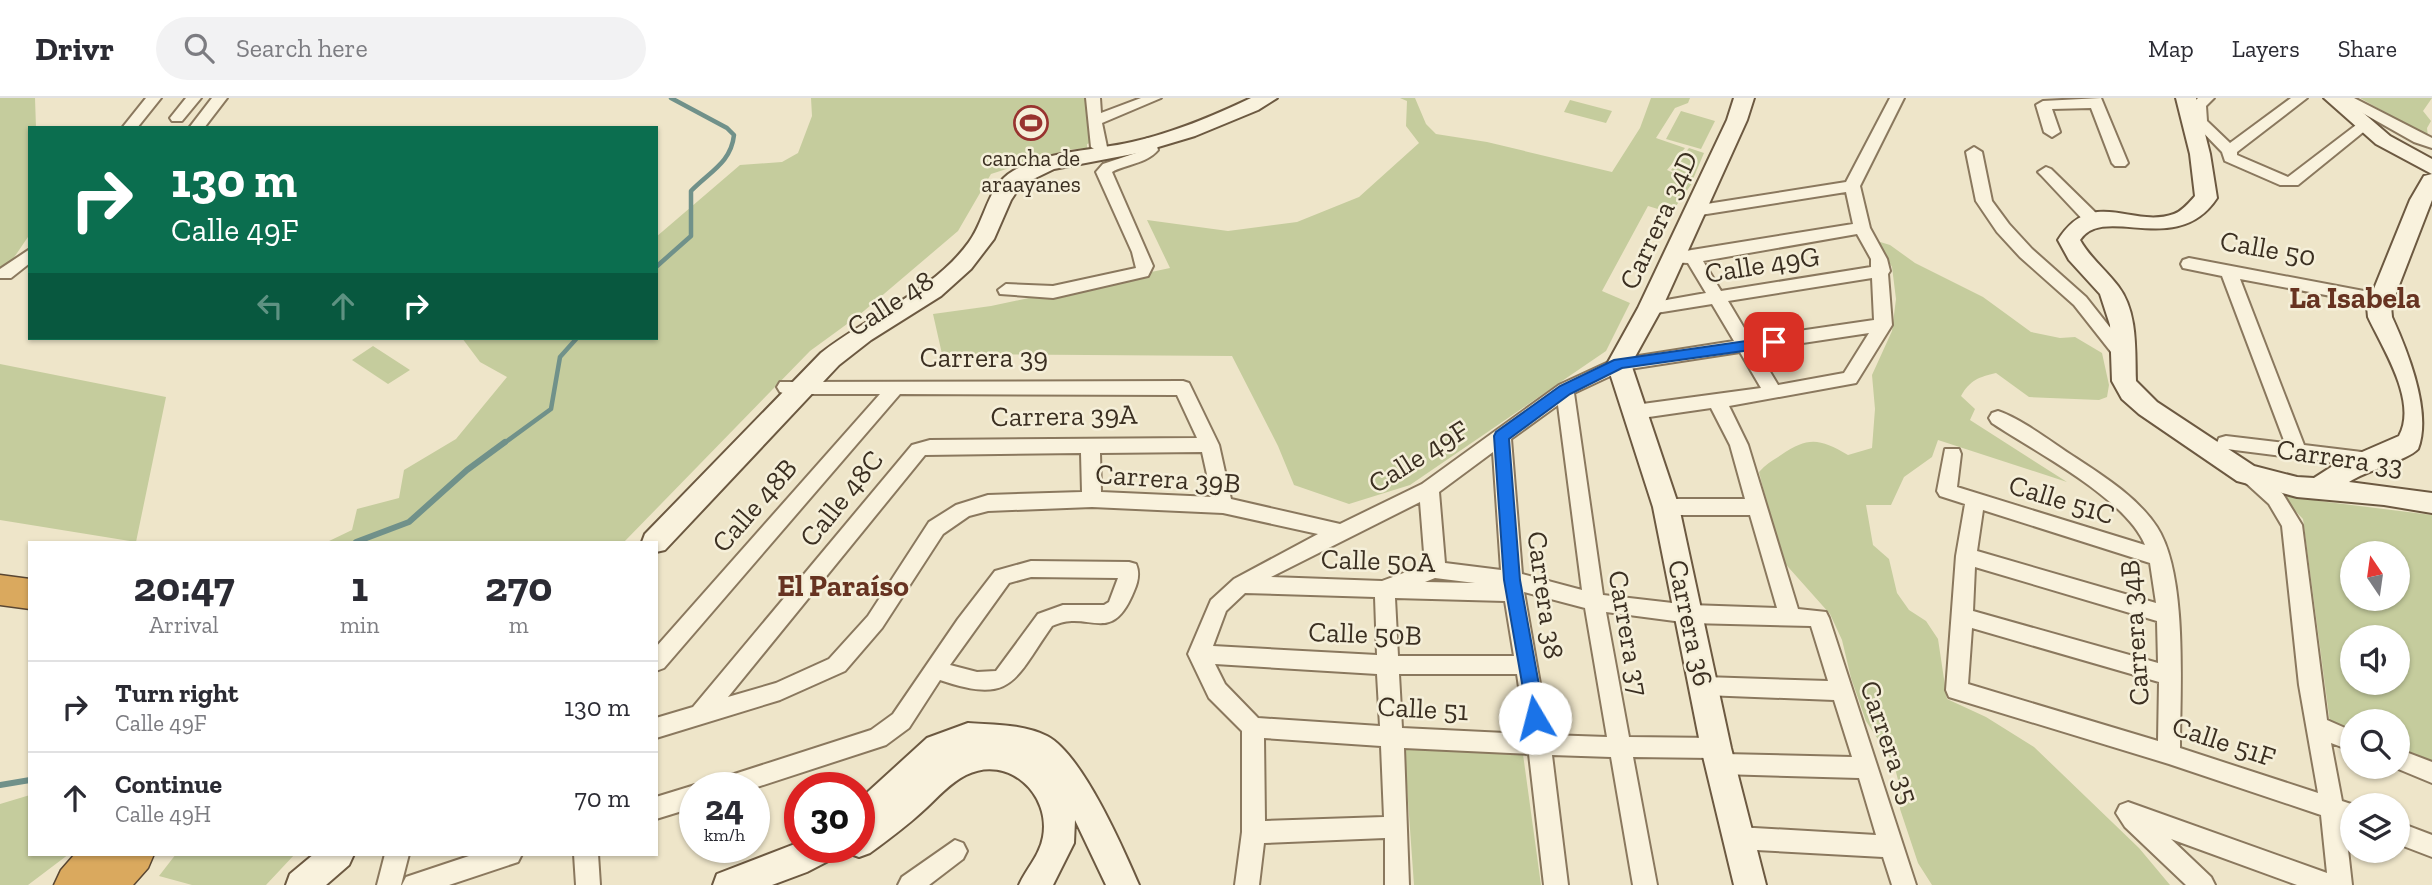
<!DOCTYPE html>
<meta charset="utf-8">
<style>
body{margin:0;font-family:"Zilla Slab",serif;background:#f2f2f3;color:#2b2b33;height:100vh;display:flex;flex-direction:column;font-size:26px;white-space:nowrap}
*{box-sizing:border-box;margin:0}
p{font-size:23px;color:#7c7c81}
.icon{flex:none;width:38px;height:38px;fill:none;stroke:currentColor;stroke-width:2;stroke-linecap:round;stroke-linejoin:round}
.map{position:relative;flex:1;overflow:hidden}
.side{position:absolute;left:28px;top:443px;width:630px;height:315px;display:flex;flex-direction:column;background:#fff;border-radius:0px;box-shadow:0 2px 5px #0004}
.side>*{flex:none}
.hud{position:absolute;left:28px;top:28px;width:630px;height:214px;border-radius:0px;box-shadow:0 2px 5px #0004;background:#0b6e4f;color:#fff;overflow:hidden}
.needle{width:46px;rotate:347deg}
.controls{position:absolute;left:2340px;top:443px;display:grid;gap:14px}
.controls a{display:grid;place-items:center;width:70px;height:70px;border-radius:50%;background:#fff;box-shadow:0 2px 5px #0004;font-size:35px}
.speed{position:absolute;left:679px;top:674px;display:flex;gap:14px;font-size:35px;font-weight:700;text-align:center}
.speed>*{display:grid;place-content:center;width:91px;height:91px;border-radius:50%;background:#fff;box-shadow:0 2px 5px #0004;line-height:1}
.speed small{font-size:18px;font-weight:400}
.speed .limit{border:10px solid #d22;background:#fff;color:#111}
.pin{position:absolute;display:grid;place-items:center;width:60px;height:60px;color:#fff;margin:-30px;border-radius:14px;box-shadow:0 4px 10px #0006}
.me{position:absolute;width:77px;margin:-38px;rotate:352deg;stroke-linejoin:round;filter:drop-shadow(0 0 5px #0008)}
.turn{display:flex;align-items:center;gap:24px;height:147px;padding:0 28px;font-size:32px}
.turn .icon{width:91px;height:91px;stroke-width:2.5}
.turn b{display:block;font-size:49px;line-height:60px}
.lanes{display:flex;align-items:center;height:66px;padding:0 28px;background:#0003;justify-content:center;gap:35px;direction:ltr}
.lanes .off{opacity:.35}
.eta{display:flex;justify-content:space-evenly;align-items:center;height:119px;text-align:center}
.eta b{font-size:42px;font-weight:700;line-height:49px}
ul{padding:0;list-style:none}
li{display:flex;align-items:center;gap:21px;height:91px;padding:0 28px;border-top:2px solid #e1e1e2}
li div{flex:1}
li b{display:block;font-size:26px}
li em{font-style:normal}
header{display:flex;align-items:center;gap:42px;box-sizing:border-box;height:98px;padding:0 35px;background:#fff;border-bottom:2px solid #e1e1e2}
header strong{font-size:33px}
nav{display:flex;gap:38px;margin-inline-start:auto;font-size:24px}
.search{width:490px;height:63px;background:#f2f2f3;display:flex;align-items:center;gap:18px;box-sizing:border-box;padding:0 24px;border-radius:38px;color:#7c7c81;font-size:26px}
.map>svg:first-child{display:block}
.green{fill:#c5cc9d;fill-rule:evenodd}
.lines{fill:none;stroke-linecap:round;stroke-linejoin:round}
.stream-far1{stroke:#70918a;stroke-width:4.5}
.stream{stroke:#70918a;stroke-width:6}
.street-casing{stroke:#8a785e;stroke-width:4}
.secondary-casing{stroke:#6c5941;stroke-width:4}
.highway-casing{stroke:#594632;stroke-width:3}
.street{fill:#f9f2dd;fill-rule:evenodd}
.secondary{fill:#f9f2dd;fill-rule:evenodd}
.highway{fill:#daa95e;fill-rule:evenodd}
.route{fill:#1a73e8;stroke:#114b97;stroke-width:2}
.labels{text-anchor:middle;stroke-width:5;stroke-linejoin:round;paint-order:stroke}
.far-poi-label{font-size:23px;fill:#3b2f21;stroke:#f5efd9}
.street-label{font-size:28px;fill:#3b2f21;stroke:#f5efd9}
.neighbourhood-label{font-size:30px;font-weight:bold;fill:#673321;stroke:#f5efd9}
</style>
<header>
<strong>Drivr</strong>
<div class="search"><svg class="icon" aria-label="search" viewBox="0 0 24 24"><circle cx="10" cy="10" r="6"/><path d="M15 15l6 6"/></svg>Search here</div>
<nav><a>Map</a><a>Layers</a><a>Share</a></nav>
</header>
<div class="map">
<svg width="2432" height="787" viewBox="0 0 2432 787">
<rect width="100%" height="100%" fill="#eee5c9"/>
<path class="green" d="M0,0H35L36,30H30V136L0,180Z
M811,0H1090L1093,44L1087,46V50L1066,52L991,76L958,133L858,218L810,253L624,444H327L352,432L357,411L399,400L404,372L456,341L507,279L480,264L462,240H656V139L740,67L782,64L798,55L812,18Z
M1400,0H1415L1426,26L1436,36L1487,44L1612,74L1640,30L1651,0H1690L1688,5L1675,10L1656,40L1685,50L1667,72L1693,84L1671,115L1648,108L1602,193L1630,205L1606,253L1410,387L1349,406L1294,387L1278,348L1232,258L942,256L933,216L991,208L1170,170L1147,122L1228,133L1297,124L1359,99L1419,45L1406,28L1407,3Z
M2360,0H2432L2423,13L2431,23L2427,30L2428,39Z
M1570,2L1612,13L1606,25L1564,14Z
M1681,13L1715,23L1701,51L1666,41Z
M1689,50L1704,55L1693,81L1671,72Z
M1877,143L1890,147L1915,165L1983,199L2031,234L2060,240L2075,239L2102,255L2109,287L2107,299L2099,302L2029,299L1996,275C1979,279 1970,282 1961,298L1975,311L1970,322L2067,384L1938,342L1932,359L1904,379L1891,407H1866L1873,447L1889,461L1897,495L1909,512L1926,523L1938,541L1947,601L1986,619L2034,649L2139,750L2170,787H1932L1918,765L1900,711V690L1894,666L1866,623L1851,580L1842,542L1830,516L1781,461L1759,374C1766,366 1772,363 1781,357C1809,338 1820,341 1848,357L1872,350L1875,311L1872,277L1892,233L1896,201L1892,169Z
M373,248L410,272L388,286L352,262Z
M0,266L166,299L136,444L0,422Z
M2273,390L2319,403L2432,417V666L2398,652V623H2352V634L2330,625L2303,421ZM2352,455H2398V500H2352ZM2352,539H2398V584H2352Z
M1404,647L1522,649L1541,787H1414Z
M30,697V756H69L28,787H0V706Z
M176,756H295L266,787H192L159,778Z"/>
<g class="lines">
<path class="stream-far1" d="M656,169L691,138V93C709,74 731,65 734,37L727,30L671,0
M503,346L551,311L560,259L577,240"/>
<path class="stream" d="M356,444L409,424L467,372L505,344
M0,687L30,682"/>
<g class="street-casing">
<path id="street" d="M146,0H161L137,30H122Z
M186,0H201L182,23H172L170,20Z
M212,0H227L204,30H189Z
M1086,0H1100L1101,15L1141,0H1161L1102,25L1107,49L1099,54L1091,49Z
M1890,0H1904L1860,88L1870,130L1887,161L1890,173L1888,176L1892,227L1856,285L1729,308L1748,347L1798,511L1826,514L1829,520L1916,787H1892L1883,759L1737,751L1729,748L1725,740L1729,732L1737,729L1876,737L1859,680L1720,676L1712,673L1709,666L1712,660L1633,659L1657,787H1633L1611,659L1552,657L1568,787H1544L1529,656L1404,650L1409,787H1385V740L1264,745L1259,787H1235L1242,734V633L1209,600L1188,556L1211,502L1234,481L1318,436L1223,415L1092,409L988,413L969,418L943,436L882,530L845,573L780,602L656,640V620L693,609L912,347L930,342L1197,340L1177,297L900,296L664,570L656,573V549L880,296H786L780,294L777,289L780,284L1183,283L1189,285L1219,347L1231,401L1340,426L1422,386L1559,287L1613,262L1734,243L1712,206L1650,216L1644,214L1641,210L1644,206L1706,195L1688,165L1667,164L1665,160L1667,156L1853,126L1846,94L1694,118L1686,113L1694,108L1846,84ZM1857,136L1871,161V169L1721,193L1703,163ZM1872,180L1874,222L1750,240L1728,203ZM1869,235L1844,275L1778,287L1757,252ZM1740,254L1761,290L1635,307L1629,309L1626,314L1629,319L1635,321L1711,310L1730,347L1745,401H1666L1659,404L1656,409L1659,414L1666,417H1750L1777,510L1690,507L1603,497L1574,295L1623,272ZM1558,307L1582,492L1522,476L1511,341ZM1202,354L1212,399L1101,394L1100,355ZM1493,354L1501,472L1445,465L1439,394ZM1081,355L1082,394L988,397L956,407L929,424L868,518L829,561L776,585L728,599L925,357ZM1420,404L1425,467L1382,483L1271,479ZM1435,480L1475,485L1425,484ZM1524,494L1585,510L1607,639L1549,637ZM1245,495L1375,499L1377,557L1213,548L1226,513ZM1395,500L1505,503L1514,558H1398ZM1606,514L1690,525L1811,528L1828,583L1704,579L1696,581L1693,588L1696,595L1704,597L1834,602L1852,659L1724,656L1727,650L1724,643L1716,640L1629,639ZM1215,566L1377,576L1380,628L1258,620L1225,586ZM1399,576H1517L1526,636L1402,630ZM1264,640L1381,648L1384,719L1265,723Z
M2101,0L2128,65L2125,68H2115L2112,65L2091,10L2052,11L2060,34L2052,39L2044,34L2036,7L2043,3Z
M2198,0H2214L2206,8L2207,23L2230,45L2291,0H2307L2237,54V57L2288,79L2360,24H2370L2372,27L2298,87H2280L2225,63L2222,54L2193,24L2191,7Z
M2336,0H2354L2432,40V50L2414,44Z
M1148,40L1156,45L1158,52C1146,66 1126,66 1112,74L1153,168L1148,178L1053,200L1000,196L998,192L1006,186L1053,188L1136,170L1132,154L1096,74L1103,66L1139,54L1142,51L1143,42Z
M1974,49L1982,54L1992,103L2009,126L2032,151L2086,199L2127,251L2130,255L2127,259H2115L2074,207L2020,159L1997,134L1976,103L1966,54Z
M2046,69L2051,71L2098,117L2100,121L2098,125H2086L2041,77L2038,74Z
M30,151V165L11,180H0V171Z
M2189,160L2385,197L2387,201L2379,207L2240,181L2304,347L2370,355L2377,357L2379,362L2377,367L2370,369L2219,350L2217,345L2219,340L2226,338L2285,345L2222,178L2183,170L2181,166L2183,162Z
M1998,313C2022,321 2054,346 2076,360C2105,379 2138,400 2157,429C2188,477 2180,591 2180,650L2318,695L2299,587L2282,428L2269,406L2236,376L2239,371L2246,369L2253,371L2283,396L2302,427L2327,622L2352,633V653L2331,645L2342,703L2354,707L2352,728L2345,725L2352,787H2297L2171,741L2211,779L2215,787H2186L2125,729L2116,715L2120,707L2128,704L2327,775L2321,717L2169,666L1949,599L1946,592L1956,458L1965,406L1940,398L1937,393L1945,351H1959L1961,356L1957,389L2145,447C2126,400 2034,353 1992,325L1989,320L1992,315ZM1983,412L2150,465L2156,505L1977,453ZM1975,469L2157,523L2158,565L1973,513ZM1972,530L2159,584L2158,643L1968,586Z
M1031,463L1129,464L1136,466C1140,475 1138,484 1134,493C1111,550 1089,510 1052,528C1014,582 1013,607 940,582L909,630L886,647L754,690H711L714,683L722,680L871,632L893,616L958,521L995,473ZM1031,479L1118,480L1109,504L1104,507H1063L1038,516L996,573L977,574L950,567L1009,485Z
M2398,651L2432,664V685L2391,668H2398Z
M695,687L700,690H695V709L656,721V699Z
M2398,724L2432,737V759L2398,746Z
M955,742L963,745L967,753L963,761L929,787H898L902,779Z
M385,756H409L401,787H377Z
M475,756H522L518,764L449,787H402L406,779Z
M574,756H598L600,787H576Z"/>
</g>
<g class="secondary-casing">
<path id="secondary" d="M1251,0H1277L1258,12L1195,38L1138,55L1054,71L1021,87L1011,102L994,141L971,171L941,198L871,242L839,267L665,452L656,454V444H642L645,436L821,255C869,217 933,194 969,144C986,121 987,88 1013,73C1049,52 1093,53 1132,44C1173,35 1213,18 1251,0Z
M1734,0H1754L1747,22L1662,210L1631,266L1679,409L1731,650L1766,787H1734L1701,650L1653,409L1607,266L1638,210L1727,22Z
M2176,0H2196L2210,56L2217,100C2177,161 2104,105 2080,142C2090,160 2106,172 2118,188C2138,214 2135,252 2136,283L2157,304L2254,368L2297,379L2314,380L2339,364L2399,338C2418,304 2383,251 2368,219L2367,208L2410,102L2424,78L2432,76L2376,46L2324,0H2346L2390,38L2432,61V102L2391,208L2392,219C2408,254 2432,315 2418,351C2408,362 2365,373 2349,384L2432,395V415L2384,407L2297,399L2237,383L2139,316L2122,301L2112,283L2110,227L2100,196L2069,162L2058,142C2092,88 2132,131 2174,116C2182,113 2189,105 2195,98L2190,56Z
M968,625C995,627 1023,626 1047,638C1082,656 1123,750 1139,787H1106L1075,722L1074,745L1053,787H1019C1026,771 1040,757 1043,739C1051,696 1008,656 966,677C950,685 938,699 925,711C908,727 889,741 870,755L859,759L848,755L845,749H859V702L927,640Z
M800,744V749H839L834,760L807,774L772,787H713L717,776Z
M314,756H354L349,767L326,787H286L290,776Z"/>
</g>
<g class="highway-casing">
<path id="highway" d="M0,477L30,481V511L0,507Z
M75,756H154L148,770L133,787H54L61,772Z"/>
</g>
<use href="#street" class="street"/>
<use href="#secondary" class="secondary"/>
<use href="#highway" class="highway"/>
</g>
<path class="route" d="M1774,239L1779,240L1782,244L1779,248L1622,270L1570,296L1509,341L1520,482L1545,620L1542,625L1535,628L1529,625L1504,482L1494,338L1496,334L1560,288L1614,262Z"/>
<defs>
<g id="stadium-ring" transform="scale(1.75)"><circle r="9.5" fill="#f5efd9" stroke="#98332f" stroke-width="1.5"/><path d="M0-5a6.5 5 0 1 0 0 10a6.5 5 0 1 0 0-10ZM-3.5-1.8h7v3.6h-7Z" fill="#98332f"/></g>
</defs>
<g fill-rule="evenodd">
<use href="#stadium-ring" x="1031" y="25"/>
</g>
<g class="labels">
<g class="far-poi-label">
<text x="1031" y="68">cancha de<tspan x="1031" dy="26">araayanes</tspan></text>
</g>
<g class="street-label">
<text transform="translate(1658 122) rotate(-65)" y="10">Carrera 34D</text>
<text transform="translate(2268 150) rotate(10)" y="10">Calle 50</text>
<text transform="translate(1762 166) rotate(-9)" y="10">Calle 49G</text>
<text transform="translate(890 205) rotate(-33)" y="10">Calle 48</text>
<text x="984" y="269">Carrera 39</text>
<text transform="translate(1064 317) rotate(-1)" y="10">Carrera 39A</text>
<text transform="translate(1418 358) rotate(-32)" y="10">Calle 49F</text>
<text transform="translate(2340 359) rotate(8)" y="10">Carrera 33</text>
<text transform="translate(1168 380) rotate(4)" y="10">Carrera 39B</text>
<text transform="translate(841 400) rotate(-51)" y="10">Calle 48C</text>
<text transform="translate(2062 401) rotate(17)" y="10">Calle 51C</text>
<text transform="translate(754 407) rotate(-49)" y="10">Calle 48B</text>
<text transform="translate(1378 462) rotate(2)" y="10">Calle 50A</text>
<text transform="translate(1546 497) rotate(82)" y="10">Carrera 38</text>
<text transform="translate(1691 525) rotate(78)" y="10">Carrera 36</text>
<text transform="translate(1365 535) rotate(2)" y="10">Calle 50B</text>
<text transform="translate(1629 535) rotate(80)" y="10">Carrera 37</text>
<text transform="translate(2134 535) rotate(-94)" y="10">Carrera 34B</text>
<text transform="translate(1423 610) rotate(3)" y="10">Calle 51</text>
<text transform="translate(2224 643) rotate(18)" y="10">Calle 51F</text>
<text transform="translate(1890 644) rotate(71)" y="10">Carrera 35</text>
</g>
<g class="neighbourhood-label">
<text x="2355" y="210">La Isabela</text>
<text x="843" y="498">El Paraíso</text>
</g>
</g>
</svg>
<div class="controls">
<a><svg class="needle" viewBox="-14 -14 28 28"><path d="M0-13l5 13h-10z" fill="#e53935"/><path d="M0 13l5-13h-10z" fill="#7c7c81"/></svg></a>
<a><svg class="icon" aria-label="sound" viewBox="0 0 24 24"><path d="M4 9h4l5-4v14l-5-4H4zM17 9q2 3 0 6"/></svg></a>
<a><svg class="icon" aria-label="search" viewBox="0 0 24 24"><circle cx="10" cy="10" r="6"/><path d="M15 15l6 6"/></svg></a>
<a><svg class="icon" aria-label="layers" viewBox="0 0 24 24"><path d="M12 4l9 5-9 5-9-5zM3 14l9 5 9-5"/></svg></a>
</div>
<div class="speed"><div>24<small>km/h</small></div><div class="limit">30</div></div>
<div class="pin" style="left:1774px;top:244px;background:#d93025"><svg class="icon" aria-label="arrive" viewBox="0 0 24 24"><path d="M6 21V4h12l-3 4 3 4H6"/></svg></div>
<svg class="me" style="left:1535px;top:620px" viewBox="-20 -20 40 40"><circle r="19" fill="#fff"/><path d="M0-13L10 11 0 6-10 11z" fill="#1a73e8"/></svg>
<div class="hud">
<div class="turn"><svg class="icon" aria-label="right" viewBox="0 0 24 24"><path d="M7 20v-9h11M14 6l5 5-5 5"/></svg><div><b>130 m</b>Calle 49F</div></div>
<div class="lanes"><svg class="icon off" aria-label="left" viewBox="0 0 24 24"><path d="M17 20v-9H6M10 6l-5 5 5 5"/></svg><svg class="icon off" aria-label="ahead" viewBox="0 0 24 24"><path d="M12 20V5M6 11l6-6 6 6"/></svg><svg class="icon" aria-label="right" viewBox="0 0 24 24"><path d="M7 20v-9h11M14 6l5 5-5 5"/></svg></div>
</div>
<section class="side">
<div class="eta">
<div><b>20:47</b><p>Arrival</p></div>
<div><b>1</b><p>min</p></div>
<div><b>270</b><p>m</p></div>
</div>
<ul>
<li><svg class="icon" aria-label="right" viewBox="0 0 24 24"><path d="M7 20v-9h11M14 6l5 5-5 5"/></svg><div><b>Turn right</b><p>Calle 49F</p></div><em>130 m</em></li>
<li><svg class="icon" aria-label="ahead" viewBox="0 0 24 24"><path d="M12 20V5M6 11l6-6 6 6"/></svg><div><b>Continue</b><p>Calle 49H</p></div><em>70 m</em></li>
</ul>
</section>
</div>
